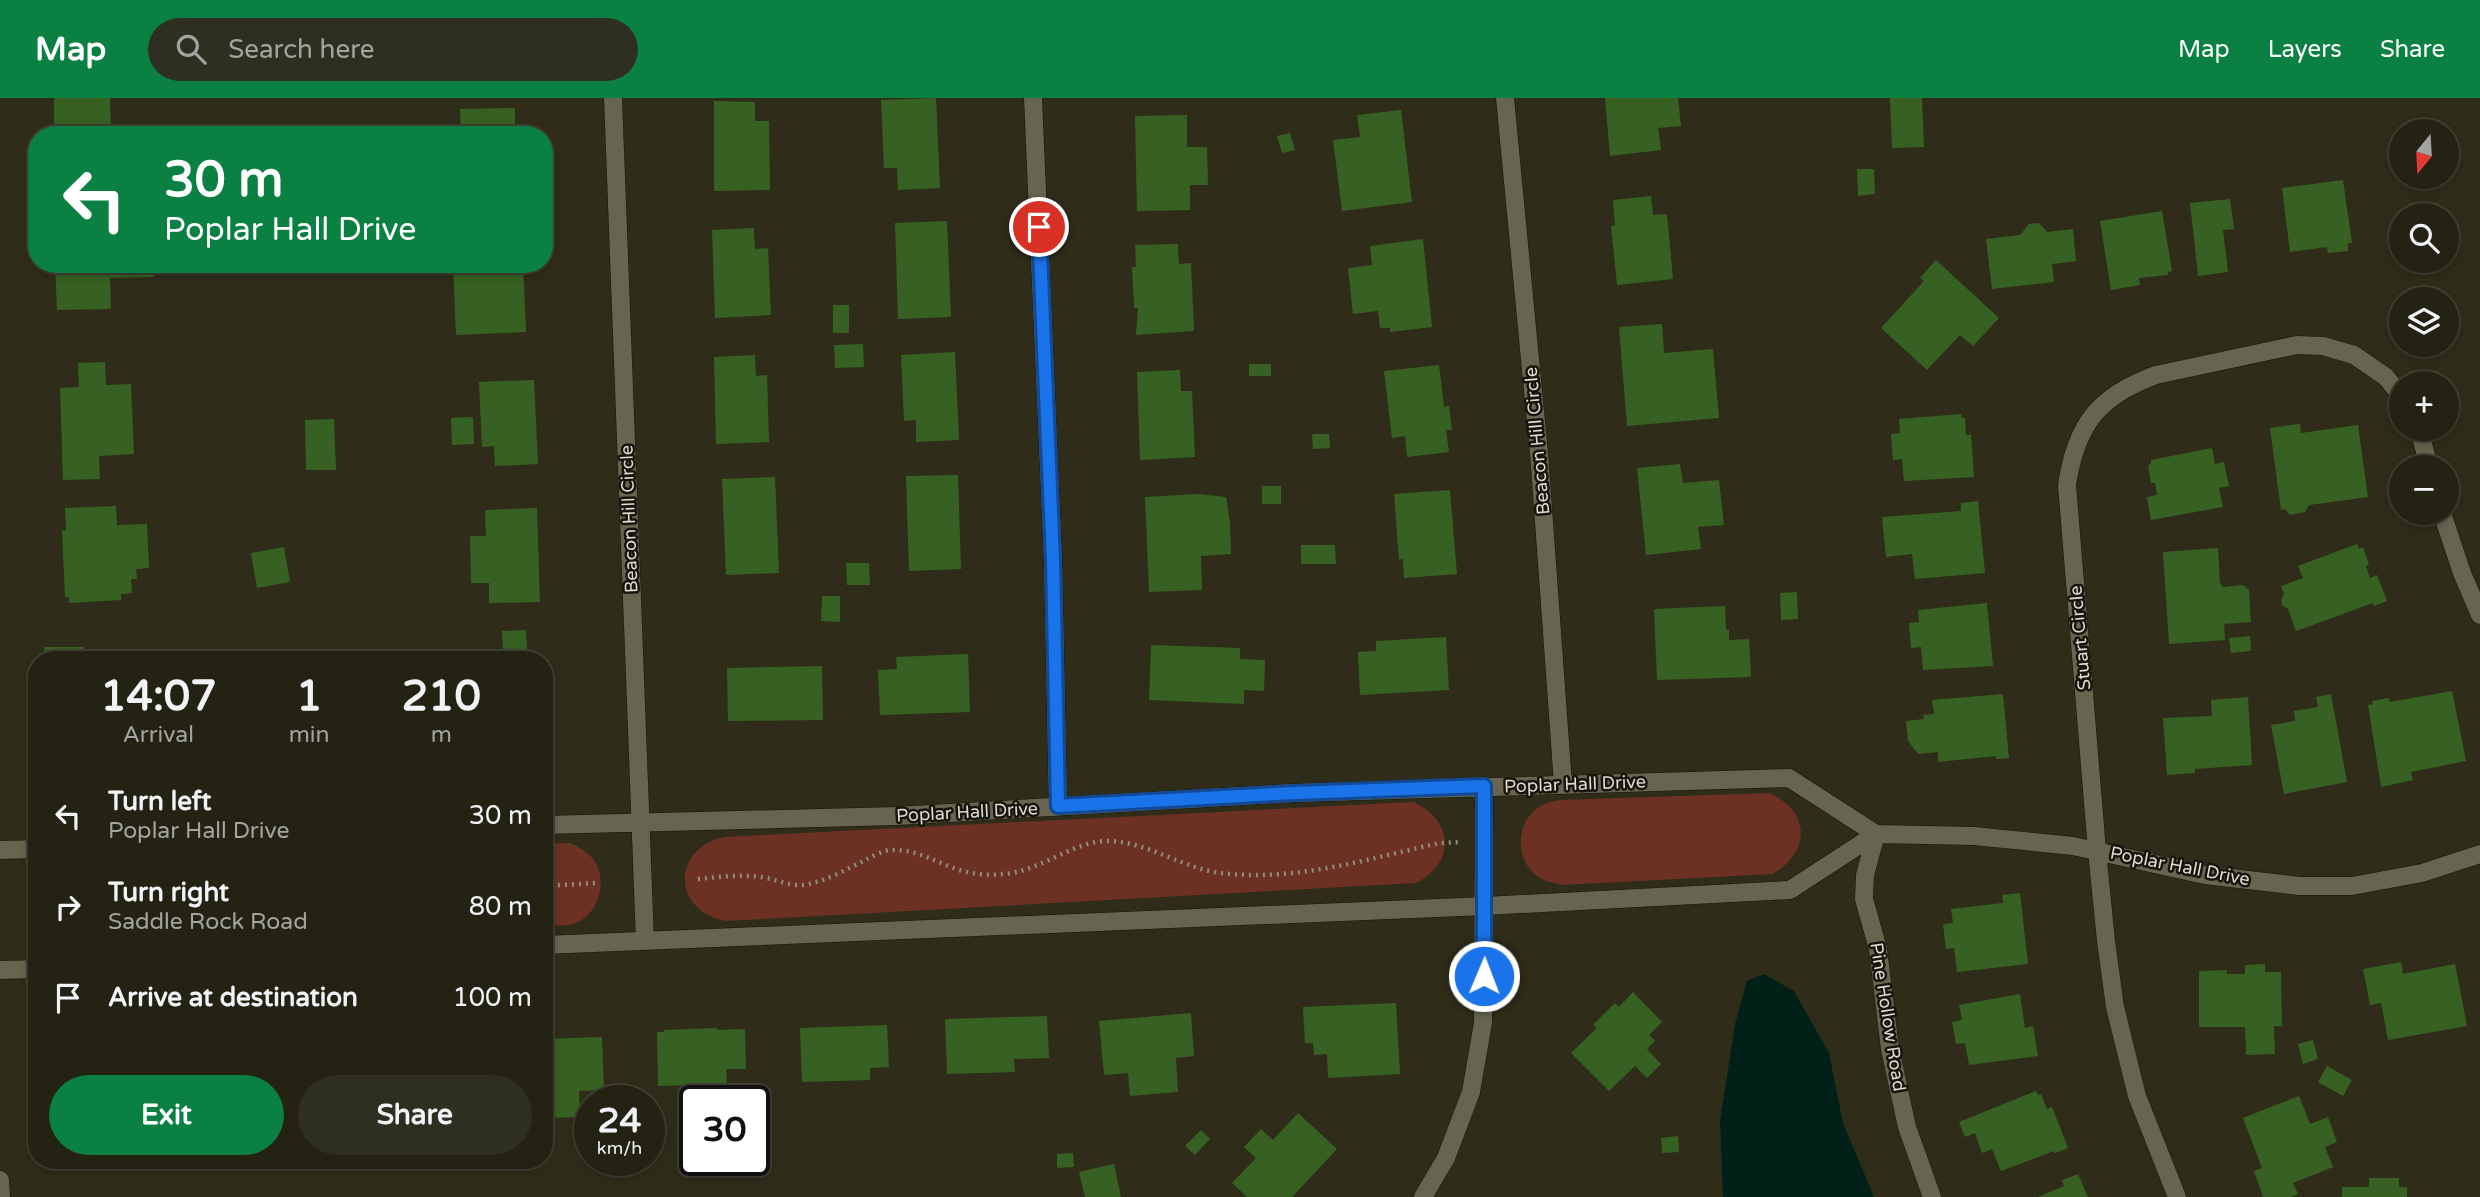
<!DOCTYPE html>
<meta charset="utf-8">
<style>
body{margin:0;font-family:"Varela Round",sans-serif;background:#2f2f21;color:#f1f3f6;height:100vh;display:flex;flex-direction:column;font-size:26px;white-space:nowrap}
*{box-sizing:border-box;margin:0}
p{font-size:23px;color:#a3a4a0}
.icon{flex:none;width:38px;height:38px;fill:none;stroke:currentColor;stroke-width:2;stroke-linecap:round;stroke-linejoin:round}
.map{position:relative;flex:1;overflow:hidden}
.details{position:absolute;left:28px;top:553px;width:525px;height:518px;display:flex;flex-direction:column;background:#232213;border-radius:28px;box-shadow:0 4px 10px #0003,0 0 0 2px #403f33}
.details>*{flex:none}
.top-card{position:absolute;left:28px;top:28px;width:525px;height:147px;border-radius:28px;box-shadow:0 4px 10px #0003,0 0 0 2px #403f33;background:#0b8043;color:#fff;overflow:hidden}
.needle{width:46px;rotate:198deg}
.controls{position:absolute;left:2389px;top:21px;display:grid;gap:14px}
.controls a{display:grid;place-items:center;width:70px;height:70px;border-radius:50%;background:#232213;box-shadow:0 4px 10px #0003,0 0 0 2px #403f33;font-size:35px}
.speed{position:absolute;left:574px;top:987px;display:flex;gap:14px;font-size:35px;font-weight:700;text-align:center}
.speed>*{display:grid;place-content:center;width:91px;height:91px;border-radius:50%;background:#232213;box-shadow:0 4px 10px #0003,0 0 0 2px #403f33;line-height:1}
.speed small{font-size:18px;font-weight:400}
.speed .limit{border:4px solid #111;border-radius:10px;background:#fff;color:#111}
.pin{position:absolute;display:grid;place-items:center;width:60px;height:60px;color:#fff;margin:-30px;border:4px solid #fff;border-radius:50%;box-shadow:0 2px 7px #0007}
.me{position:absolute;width:77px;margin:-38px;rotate:1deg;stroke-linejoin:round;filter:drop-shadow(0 0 5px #0008)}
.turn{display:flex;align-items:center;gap:24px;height:147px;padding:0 21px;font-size:32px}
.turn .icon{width:91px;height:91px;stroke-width:2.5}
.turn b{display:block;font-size:49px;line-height:60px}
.eta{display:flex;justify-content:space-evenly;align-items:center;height:119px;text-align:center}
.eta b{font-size:42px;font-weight:700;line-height:49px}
.cta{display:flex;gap:14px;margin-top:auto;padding:14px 21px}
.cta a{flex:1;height:80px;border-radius:42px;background:#0b8043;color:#fff;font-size:28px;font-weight:700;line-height:80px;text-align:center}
.cta a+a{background:#2f2f21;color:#f1f3f6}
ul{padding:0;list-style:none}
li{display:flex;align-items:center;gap:21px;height:91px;padding:0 21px}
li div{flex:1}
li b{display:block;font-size:26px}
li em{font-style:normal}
header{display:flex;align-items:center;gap:42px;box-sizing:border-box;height:98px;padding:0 35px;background:#0b8043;color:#fff}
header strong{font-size:33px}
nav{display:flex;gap:38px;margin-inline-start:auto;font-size:24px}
.search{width:490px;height:63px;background:#2f2f21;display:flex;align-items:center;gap:18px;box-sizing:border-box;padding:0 24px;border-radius:38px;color:#a3a4a0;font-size:26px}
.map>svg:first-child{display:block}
.green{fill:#6d3124}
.water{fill:#012118}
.building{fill:#376122}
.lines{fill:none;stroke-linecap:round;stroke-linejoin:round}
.street-casing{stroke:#171504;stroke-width:19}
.path{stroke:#8f8d7e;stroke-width:4.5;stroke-dasharray:2 5;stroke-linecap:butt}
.street{stroke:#676550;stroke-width:18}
.route-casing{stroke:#114b97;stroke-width:18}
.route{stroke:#1a73e8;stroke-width:12}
.labels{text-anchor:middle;stroke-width:5;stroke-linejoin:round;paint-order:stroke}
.street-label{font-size:18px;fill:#dedcd1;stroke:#16150c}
</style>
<header>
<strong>Map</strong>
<div class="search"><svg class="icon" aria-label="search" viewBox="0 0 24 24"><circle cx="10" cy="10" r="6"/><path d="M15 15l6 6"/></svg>Search here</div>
<nav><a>Map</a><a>Layers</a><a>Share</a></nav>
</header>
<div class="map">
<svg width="2480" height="1099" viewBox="0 0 2480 1099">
<rect width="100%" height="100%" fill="#2f2d19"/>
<path class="green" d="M1769,695C1811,713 1811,755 1772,776L1562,787C1553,785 1543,783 1536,777C1516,762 1516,729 1534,713C1542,706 1550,704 1559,702Z
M1413,704C1454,722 1456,765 1416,785L726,823C672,813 671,751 724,739Z
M570,745C578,749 587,753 593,761C609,782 599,818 573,826C564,828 553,827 544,828V746Z"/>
<path class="water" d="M1764,876L1794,893L1829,955L1843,1025L1874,1099H1723L1720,1023L1735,926L1747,883Z"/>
<path class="building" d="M54,0H110L111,37H54Z
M936,0L940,90L898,92L897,70H884L881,2Z
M1605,0H1678L1681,28L1658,30L1661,52L1610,58Z
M1890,0H1922L1924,49L1892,50Z
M714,3L755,4V23H769L770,92L714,93Z
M515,10V37H461L460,11Z
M1401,12L1412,104L1342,113L1333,42L1360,39L1357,17Z
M1187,17V49H1207L1208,87H1190V112L1137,113L1135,18Z
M1290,35L1295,52L1282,55L1277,38Z
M1857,71H1874L1875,96L1858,98Z
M2343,82L2352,145H2348V153L2328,155L2327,149L2290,154L2282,90Z
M1651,98L1653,117L1667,116L1673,181L1617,187L1611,128L1615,127L1613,102Z
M2230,101L2234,131L2223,132L2228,174L2198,178L2190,105Z
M2162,113L2172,173L2168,174V177L2139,180L2140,187L2111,192L2100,123Z
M947,123L951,219L898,221L895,125Z
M2039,125L2047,134L2073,131L2076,163L2052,166L2054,184L1992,191L1986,141L2020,137L2029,126Z
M754,130L755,151L768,150L771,217L715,220L712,132Z
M1423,141L1432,229L1390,234V230H1380L1378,213L1353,216L1348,170L1372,167L1370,148Z
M1178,146L1179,166L1191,165L1194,233L1136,237L1138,210H1134L1132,169H1136L1135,147Z
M1936,162L1999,220L1973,248L1960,237L1927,272L1881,230L1924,183L1920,180Z
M55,166H154V179L110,180L111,211L57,212Z
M453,166H523L526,234L456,237Z
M833,207H849V235H833Z
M1662,226L1664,255L1713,251L1719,320L1627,328L1619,229Z
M863,246L864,269L835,270L834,247Z
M955,254L959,342L916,344V322L904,323L901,257Z
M755,257L756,278L767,277L769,344L716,346L714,259Z
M105,264L106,287L131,286L134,356L99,358L100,381L63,382L60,290L79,289L78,265Z
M1249,266H1271V278H1249Z
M1439,267L1444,309L1449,308L1452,332H1446L1449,354L1407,359L1405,338L1392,340L1384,273Z
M1180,272L1181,293H1192L1195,359L1140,362L1137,274Z
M534,282L538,366L495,368L494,348L482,349L479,284Z
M1961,316L1962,320H1965L1966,337H1971L1974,379L1904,383L1902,361L1893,362L1891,336L1900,335L1899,321Z
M473,319L474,346L452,347L451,320Z
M334,321L336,372H306L305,322Z
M2300,326L2301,335L2358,327L2368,399L2309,407L2305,414L2290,417L2285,411L2281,412L2270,330Z
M1312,336H1329L1330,350L1313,351Z
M2212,350L2215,366L2224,364L2229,388L2219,390L2223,409L2151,422L2147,399L2157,397L2155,385H2151L2148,367L2151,366V362Z
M1680,366L1683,385L1719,382L1724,427L1698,429L1701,451L1646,457L1637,370Z
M958,377L961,471L909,473L906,378Z
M775,379L779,475L726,477L722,381Z
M1262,388H1281V406H1262Z
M1450,392L1457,476L1404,480L1403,461L1399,462L1394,396Z
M1198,396L1226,399L1230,424L1231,456L1201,458L1202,492L1149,494L1145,399Z
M1978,403L1985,475L1915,481L1912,456L1886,459L1882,419L1961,413V405Z
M116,408L117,427L147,426L149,470L136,471L137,481H131L132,495L121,496V502L69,505V499H65L62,432L66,433L65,410Z
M537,410L540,504L489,505V485H471L470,438H486L485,412Z
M2357,446L2359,451L2363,449L2369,466L2366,468L2370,480L2377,477L2387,503L2374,508L2373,505L2296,533L2288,511L2282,507L2281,502L2284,496L2281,488L2303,480L2298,468Z
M1301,447H1335L1336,466H1301Z
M284,449L290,484L257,490L251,455Z
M2218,450L2220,485L2223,489L2243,487L2249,492L2251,524L2224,526L2225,542L2169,546L2163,454Z
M846,465H869L870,487H847Z
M1797,494L1798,521L1781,522L1780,495Z
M822,498H840V524L821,523Z
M1987,505L1993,568L1923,572L1921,549L1911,550L1909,525L1919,524L1918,512Z
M1725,508L1726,532H1729V542L1749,541L1751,579L1657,582L1654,511Z
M526,532L527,551L503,552L502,533Z
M2250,538L2251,553L2231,555L2229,540Z
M1446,539L1449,592L1360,597L1358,554L1376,553V543Z
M1151,547L1240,550V561L1265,562L1264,593L1244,592V606L1149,602Z
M44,549H84V562H44Z
M197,553L217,554V562H197Z
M968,556L970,614L880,617L878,572L897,571L896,559Z
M822,568L823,622L728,623L727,570Z
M2452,593L2466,663L2411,674L2413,682L2381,689L2368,607L2373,606L2372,603L2389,600L2390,604Z
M2003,596L2009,660L1996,661V658L1938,664V654L1918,656L1908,643L1906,623L1924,621L1923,617L1934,616L1932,602Z
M2331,596L2347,684L2284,696L2271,627L2295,623L2294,613L2318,609L2316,599Z
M2248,599L2252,667L2195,671V675L2167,677L2163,620L2212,618L2211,602Z
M544,608H549L550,631H544Z
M2020,795L2028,866L1957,874L1954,850L1946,851L1943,826L1953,825L1951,811L2003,805L2002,797Z
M2401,864L2403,876L2455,866L2467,928L2388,942L2381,905L2370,907L2363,871Z
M2265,866V874H2281L2282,928H2274L2275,956L2246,957L2245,929H2199V873L2227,872V876H2245V867Z
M1633,894L1662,924L1649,937L1655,943L1647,951L1661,966L1647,980L1635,968L1609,993L1571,955L1597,930L1593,927L1615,905L1619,909Z
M2020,896L2025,930L2033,928L2038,958L1969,967L1965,945L1956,946L1952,924L1962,922L1959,907Z
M1396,905L1400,976L1328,980L1327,956L1314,957L1313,945H1305L1303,909Z
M1191,915L1194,958L1176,960L1178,994L1130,998L1128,975L1104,977L1099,923Z
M1047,918L1049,960L1014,961L1015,974L947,976L945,921Z
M887,927L889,969L870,970V982L802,984L800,930Z
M717,930V932L745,931L746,971H726L727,986L658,988L657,934H664V932Z
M602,939L604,992L579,993L580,1019L544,1020V941Z
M2313,942L2318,961L2303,966L2298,946Z
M2327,968L2352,982L2343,998L2318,984Z
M2036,993L2038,997L2041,996L2047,1011L2052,1009L2068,1050L2055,1055L2054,1053L2001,1073L1992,1051L1982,1055L1975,1035L1965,1039L1959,1024Z
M2299,998L2310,1026L2328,1019L2337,1044L2325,1049L2333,1069L2293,1085L2298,1096L2291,1099H2263L2254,1073L2262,1070L2243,1020Z
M1298,1015L1337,1051L1292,1099H1247L1232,1085L1256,1060L1244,1049L1261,1031L1273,1042Z
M1201,1032L1210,1041L1195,1057L1185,1048Z
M1678,1038L1679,1054L1662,1055L1661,1040Z
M1073,1055L1074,1069L1057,1070V1056Z
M1114,1066L1121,1099H1085L1079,1074Z
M2078,1076L2088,1099H2038L2064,1088L2062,1082Z
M2369,1080H2399V1089H2407V1099H2342V1089H2369Z"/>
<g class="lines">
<g class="street-casing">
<path id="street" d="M613,0L645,843
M1033,0L1053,462L1058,708
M1505,0L1539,355L1563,686
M2419,331L2429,369
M2442,415L2462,475L2480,517
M544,727L896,718L1294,695L1789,680L1876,736L1974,738L2073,748L2205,777L2300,788H2352L2422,775L2480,756
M1876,736L1865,777L1864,801L1878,851L1890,951L1907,1029L1932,1099
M0,752L37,751
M544,847L1485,808L1790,792L1876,736
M0,872L37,871
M0,1082L1,1099
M1423,1099L1446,1060L1471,994L1483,925L1484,688
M2177,1099L2137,998L2115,909L2106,843L2097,753L2067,387C2076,327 2098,298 2156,277L2297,247L2323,248L2354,257L2386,279L2401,298"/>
</g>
<path class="path" d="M698,781C719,779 740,776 761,779C775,781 789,788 803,787C825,784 847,771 867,761C874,758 883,752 891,752C915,751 934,763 956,771C971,776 988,778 1003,776C1040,774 1074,742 1109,743C1148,744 1182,770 1220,775C1295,784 1367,761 1440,745L1459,744
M544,788L596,785
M34,806H37"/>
<use href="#street" class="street"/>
</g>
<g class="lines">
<g class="route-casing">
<path id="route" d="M1039,129L1053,462L1058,708L1294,695L1484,688V878"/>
</g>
<use href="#route" class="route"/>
</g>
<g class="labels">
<g class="street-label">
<text transform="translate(1537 343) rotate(-95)" y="6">Beacon Hill Circle</text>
<text transform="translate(629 421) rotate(-92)" y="6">Beacon Hill Circle</text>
<text transform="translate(2080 540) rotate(-95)" y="6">Stuart Circle</text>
<text transform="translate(1575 686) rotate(-2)" y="6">Poplar Hall Drive</text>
<text transform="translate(967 714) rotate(-3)" y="6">Poplar Hall Drive</text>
<text transform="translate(2180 768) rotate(11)" y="6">Poplar Hall Drive</text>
<text transform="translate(1888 919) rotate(81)" y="6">Pine Hollow Road</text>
</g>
</g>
</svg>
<div class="controls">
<a><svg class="needle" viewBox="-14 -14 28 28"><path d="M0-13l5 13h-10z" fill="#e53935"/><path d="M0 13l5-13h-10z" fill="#a3a4a0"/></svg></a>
<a><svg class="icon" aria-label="search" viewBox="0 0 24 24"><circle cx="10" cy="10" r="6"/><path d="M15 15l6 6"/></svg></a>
<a><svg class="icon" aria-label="layers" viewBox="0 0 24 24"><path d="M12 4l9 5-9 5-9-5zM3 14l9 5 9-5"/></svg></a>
<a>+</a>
<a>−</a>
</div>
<div class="speed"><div>24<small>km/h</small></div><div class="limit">30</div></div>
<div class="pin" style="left:1039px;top:129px;background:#d93025"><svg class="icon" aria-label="arrive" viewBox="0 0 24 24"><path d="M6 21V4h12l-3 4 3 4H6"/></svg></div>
<svg class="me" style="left:1484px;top:878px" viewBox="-20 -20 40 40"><circle r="17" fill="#1a73e8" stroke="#fff" stroke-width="3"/><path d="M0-11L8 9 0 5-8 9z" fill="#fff"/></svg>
<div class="top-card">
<div class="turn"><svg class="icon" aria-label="left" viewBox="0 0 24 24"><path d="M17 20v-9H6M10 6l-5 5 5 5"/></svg><div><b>30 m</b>Poplar Hall Drive</div></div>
</div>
<section class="details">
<div class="eta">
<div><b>14:07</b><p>Arrival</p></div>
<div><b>1</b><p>min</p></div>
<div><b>210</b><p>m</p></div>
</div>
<ul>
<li><svg class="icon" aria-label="left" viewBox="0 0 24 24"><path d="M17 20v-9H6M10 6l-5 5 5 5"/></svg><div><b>Turn left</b><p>Poplar Hall Drive</p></div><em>30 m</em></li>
<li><svg class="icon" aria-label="right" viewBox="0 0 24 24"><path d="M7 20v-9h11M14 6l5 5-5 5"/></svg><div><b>Turn right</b><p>Saddle Rock Road</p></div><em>80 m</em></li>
<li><svg class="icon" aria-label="arrive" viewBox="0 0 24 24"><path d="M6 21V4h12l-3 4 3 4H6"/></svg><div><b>Arrive at destination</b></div><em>100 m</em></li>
</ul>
<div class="cta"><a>Exit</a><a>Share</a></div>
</section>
</div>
